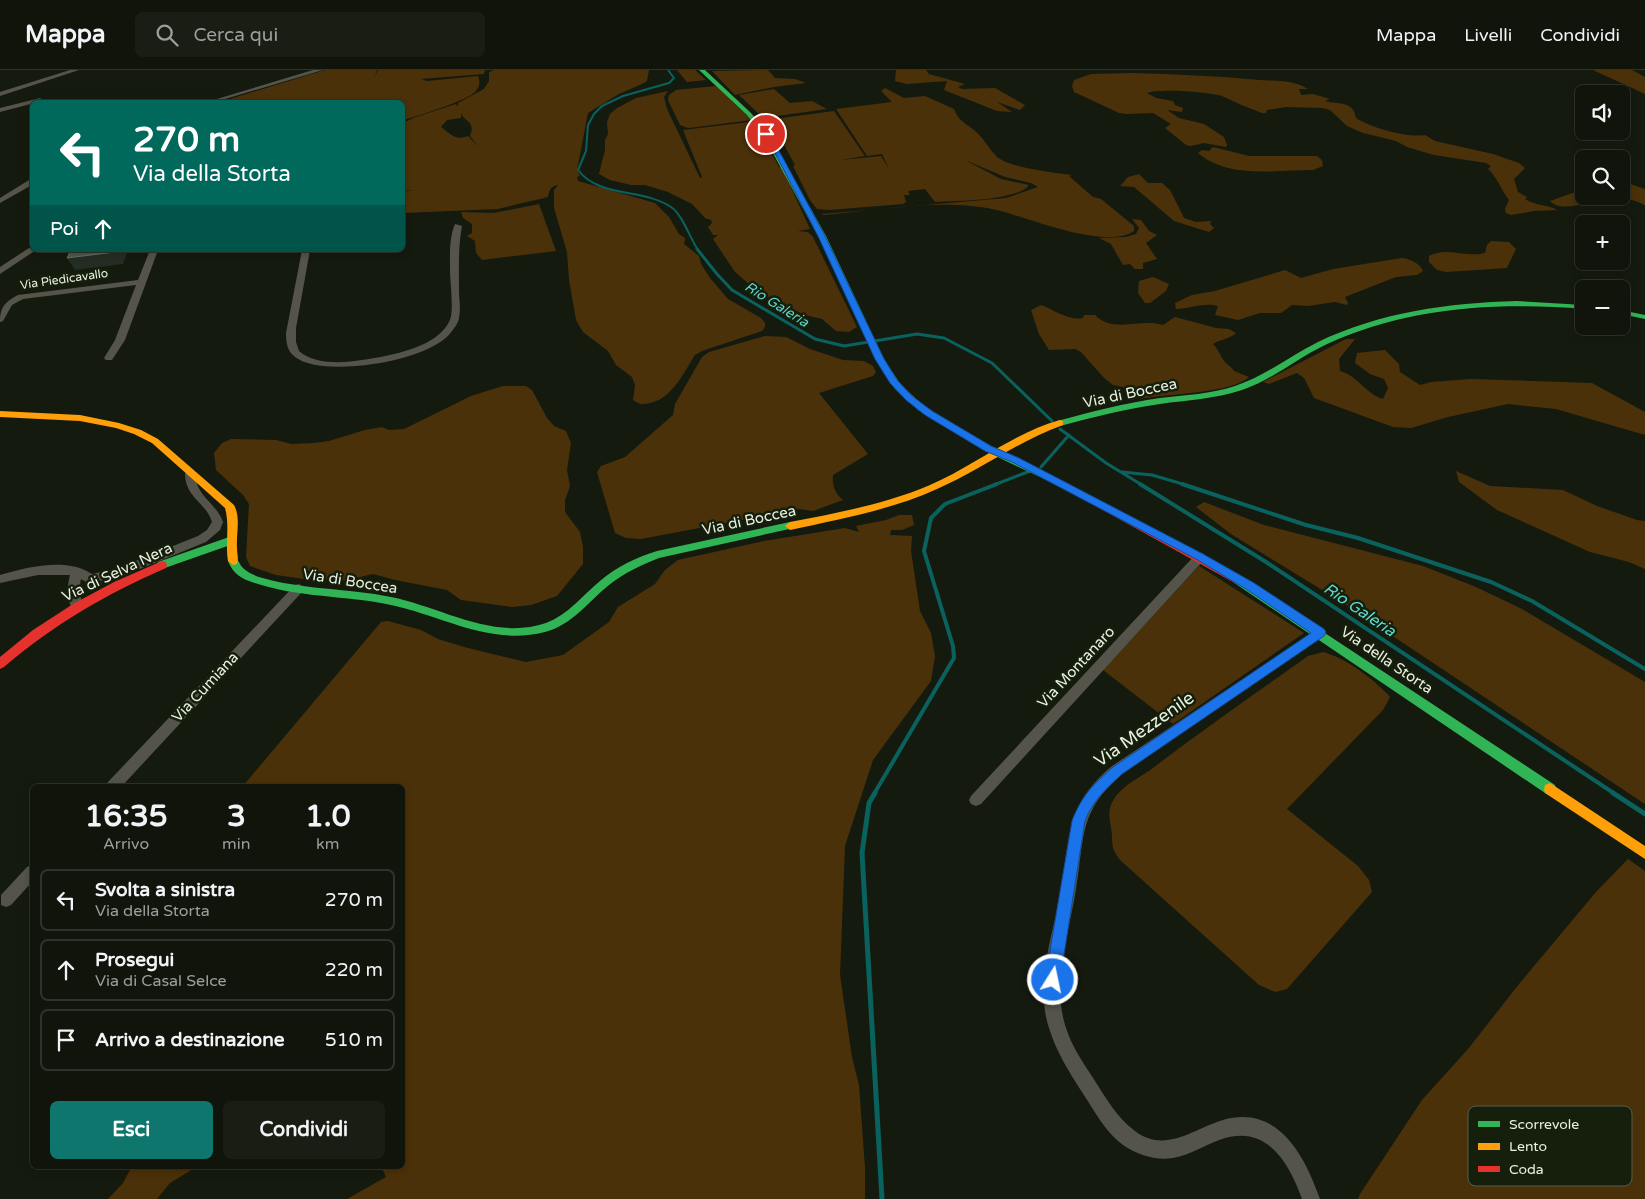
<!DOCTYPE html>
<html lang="it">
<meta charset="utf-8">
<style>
body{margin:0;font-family:"Varela Round",sans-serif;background:#191d14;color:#f1f3f6;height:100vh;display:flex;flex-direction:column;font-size:19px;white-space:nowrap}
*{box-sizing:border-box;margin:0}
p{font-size:16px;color:#9c9e9d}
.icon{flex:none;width:28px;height:28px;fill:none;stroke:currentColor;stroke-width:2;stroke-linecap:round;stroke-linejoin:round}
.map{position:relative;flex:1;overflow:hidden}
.drawer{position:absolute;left:30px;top:714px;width:375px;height:385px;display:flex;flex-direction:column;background:#10140b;border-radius:8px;box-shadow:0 2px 8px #0003,0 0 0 1px #30332c}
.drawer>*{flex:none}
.top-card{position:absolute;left:30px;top:30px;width:375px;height:152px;border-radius:8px;box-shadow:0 2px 8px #0003,0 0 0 1px #30332c;background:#00695c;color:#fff;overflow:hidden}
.controls{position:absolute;left:1575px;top:15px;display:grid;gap:10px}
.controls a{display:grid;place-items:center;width:55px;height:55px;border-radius:8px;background:#10140b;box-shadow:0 2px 8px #0003,0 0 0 1px #30332c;font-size:25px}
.pin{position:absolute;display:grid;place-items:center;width:42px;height:42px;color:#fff;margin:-21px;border:2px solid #fff;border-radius:50%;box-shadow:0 1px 5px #0007}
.me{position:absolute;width:55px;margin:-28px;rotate:10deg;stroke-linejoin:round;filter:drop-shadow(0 0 4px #0008)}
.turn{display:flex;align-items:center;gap:18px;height:105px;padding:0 20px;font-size:22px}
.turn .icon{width:65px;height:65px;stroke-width:2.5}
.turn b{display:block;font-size:35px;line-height:42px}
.then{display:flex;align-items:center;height:48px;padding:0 20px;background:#0003;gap:10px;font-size:19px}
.eta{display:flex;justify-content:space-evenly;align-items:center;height:85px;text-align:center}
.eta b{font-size:30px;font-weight:800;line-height:35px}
.cta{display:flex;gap:10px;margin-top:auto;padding:10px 20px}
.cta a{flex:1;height:58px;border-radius:8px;background:#0f766e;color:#fff;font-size:20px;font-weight:800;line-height:58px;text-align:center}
.cta a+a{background:#191d14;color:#f1f3f6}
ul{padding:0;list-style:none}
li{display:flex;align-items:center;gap:15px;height:62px;margin:0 10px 8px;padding:0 10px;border:2px solid #30332c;border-radius:8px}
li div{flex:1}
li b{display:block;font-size:19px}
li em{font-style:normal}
header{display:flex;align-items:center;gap:30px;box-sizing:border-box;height:70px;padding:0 25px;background:#10140b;border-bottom:1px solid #30332c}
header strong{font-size:24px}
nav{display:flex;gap:28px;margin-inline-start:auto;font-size:18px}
.search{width:350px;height:45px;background:#191d14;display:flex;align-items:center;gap:12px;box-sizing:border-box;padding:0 18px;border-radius:8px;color:#9c9e9d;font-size:19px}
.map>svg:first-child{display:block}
.green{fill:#4b3109;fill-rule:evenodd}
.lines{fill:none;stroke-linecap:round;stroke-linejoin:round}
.stream-far3{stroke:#09625d;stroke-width:2}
.stream-far2{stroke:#09625d;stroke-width:3}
.stream-far1{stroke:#09625d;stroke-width:4}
.stream{stroke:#09625d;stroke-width:5}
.street{fill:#55544b;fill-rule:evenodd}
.fast{fill:#30b455;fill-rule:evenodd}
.slow{fill:#ff9f0a;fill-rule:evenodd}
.jam{fill:#e5322d;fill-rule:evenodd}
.shaded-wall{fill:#242d23}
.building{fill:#4e584e;stroke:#667066}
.route{fill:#1a73e8;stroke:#114b97}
.labels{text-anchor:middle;stroke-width:5;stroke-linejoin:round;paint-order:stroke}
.far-street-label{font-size:12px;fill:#e9f1e3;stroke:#151f0b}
.far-water-label{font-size:14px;font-style:italic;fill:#5dd7d0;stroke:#151f0b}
.street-label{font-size:15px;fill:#e9f1e3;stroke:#151f0b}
.water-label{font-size:16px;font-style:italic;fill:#5dd7d0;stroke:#151f0b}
.near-street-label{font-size:18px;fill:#e9f1e3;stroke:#151f0b}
.key{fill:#151f0b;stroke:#555e4c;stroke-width:1}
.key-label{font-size:14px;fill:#e9f1e3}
</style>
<header>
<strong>Mappa</strong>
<div class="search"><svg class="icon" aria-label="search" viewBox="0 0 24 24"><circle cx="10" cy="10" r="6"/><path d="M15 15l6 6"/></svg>Cerca qui</div>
<nav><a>Mappa</a><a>Livelli</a><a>Condividi</a></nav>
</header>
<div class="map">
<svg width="1645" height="1129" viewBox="0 0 1645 1129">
<rect width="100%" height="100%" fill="#151a0f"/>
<path class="green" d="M325,0H377L374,8L378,0H485L484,4L421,9L427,11L478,6C480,11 480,16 476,21C470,30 415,47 403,50L402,32H360L351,29L334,32H220Z
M494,0H649L647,11L644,13L619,24L588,43L577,100L580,106L577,107L578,111L655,133L669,147L679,164L685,168L684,174L699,186L701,194L710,208L728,229L761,248L765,253V257L762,261L702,281L695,285C681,307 669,335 640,334L633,330L635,315L632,307L616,295L608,281L583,262L576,250L569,210L567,182L554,138V120L558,115C551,116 549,120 548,127L498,139L403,143V122L412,120L403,121V53L413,48L456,34L458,37V33L484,19L489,11V2ZM461,43C465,53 476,51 470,66L478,76L468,66C455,71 451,64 441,57L447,50L461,48Z
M677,0H695L706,10L687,12Z
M768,0L775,8L795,9L806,13L774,17L735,25L712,1Z
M896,0H926L929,4L965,14L958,17L962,19L995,18L1025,35L1020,40L997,32L1012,42L997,41L944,20L947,11L907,14L895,11Z
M1593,0H1632L1645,7V24Z
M1132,3C1175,4 1217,6 1259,10C1274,11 1295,10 1308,19H1299L1301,25L1313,24L1330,29L1325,31C1339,35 1353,30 1356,48C1372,58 1407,68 1425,65L1435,71L1493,84L1519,93L1525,98L1514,109L1518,122L1527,127L1525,129C1535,136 1547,134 1557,140L1534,141L1511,145L1506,143L1505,139L1509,130C1501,120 1498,108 1488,99L1491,96L1486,93L1434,85L1407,77L1396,71L1363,63L1347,56L1330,40L1322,38L1286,37L1267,40L1266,43H1262C1248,38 1235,32 1222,26C1211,22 1158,18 1147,23L1156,28L1173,31L1175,35L1183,38L1182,42L1167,40L1179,48L1204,54L1224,67L1227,75L1226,77L1204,73L1191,76L1186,75L1165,58L1171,54L1153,43L1127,44L1119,43L1074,22L1072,16L1074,10L1091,4Z
M716,16L752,50L697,57L688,58L680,55L668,30L669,25L676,20Z
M885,18L904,28L925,26L954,39C958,51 966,53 975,61C983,67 989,79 997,87C1011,98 1054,103 1072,105L1069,106L1093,127L1101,129L1134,156V161C1107,180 1031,149 1001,141C947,127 878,140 823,145L822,144L1006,128L1038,117L1031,113L1005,107L965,90L1001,109L1029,115C1018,131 954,131 935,132L925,119L908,121L910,125H904L906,132L903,134L829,140L817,139L810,130L793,96L795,95L782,71L766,50L834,41L865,86L841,90L881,86L889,99L882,84L867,86L836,39L892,32L881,21Z
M774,19L790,33L812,31L827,39L763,48L739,25Z
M668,21L664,27L667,39L700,108L702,107L683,60L749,52H752L761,63L779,97L782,98L810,159L798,161L808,162L813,167L857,257L849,262L836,261L822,249L805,245L757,221L735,202L713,169L718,165H713L708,157L712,153L711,150L705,148L692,134L668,122L645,115H631L610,110L599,104L605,80V70L608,64L607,52L610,44L617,38L636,28Z
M1213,77L1249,86H1317L1322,90L1323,96L1313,100C1276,100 1228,109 1198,83L1202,80L1209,81Z
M1139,104L1148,113H1162L1170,120L1184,148L1196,152L1211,151L1210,154L1214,158L1209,162L1174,151L1134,117L1120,116L1128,107Z
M1621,111L1645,119V135C1636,131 1625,127 1615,127C1597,126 1564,146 1550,131L1584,119V126H1621Z
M539,134L556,181L482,190L476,183L475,171L467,166L472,163V154L463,148L461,142L494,143Z
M1132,149L1141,150L1149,161L1157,165L1146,173L1157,189L1143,193V199H1135L1130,194L1123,195L1111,174L1099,168L1126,167L1136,164L1139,158Z
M1491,171L1509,172L1516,179L1507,198L1446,202L1437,200L1429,192V186C1445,176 1466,188 1485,183L1487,175Z
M1402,188C1410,189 1420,193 1423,201L1417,205L1396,207L1345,227L1348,233L1347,235L1335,232L1308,236L1292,235L1281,243H1260L1238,250L1215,245L1218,236C1204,232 1191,238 1176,239L1175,233L1192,225L1215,221L1285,200L1301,208L1333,199Z
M1153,207L1169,214L1166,221L1150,233H1145L1138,223L1139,211Z
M1041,235C1052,239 1071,252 1083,248L1084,245H1095C1113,264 1141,248 1163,255L1175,247L1216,258L1229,259L1236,263C1230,269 1221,269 1213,274C1219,280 1220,286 1225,292C1229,296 1231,296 1234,301L1249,307C1231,324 1167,323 1141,329L1123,317L1113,315L1104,308L1081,282L1075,279L1049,280L1039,264L1031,240Z
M765,266L786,267L810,279L843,290L864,291L873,296L876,302L873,306L819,323L868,384L833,405C832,416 835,423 843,430L813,441L799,439L641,469L626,468L615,463L597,402L601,396L625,387L673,345L675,334L702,287L709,282Z
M1346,269H1355L1339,289L1340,301C1358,306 1366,324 1383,329L1388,318L1384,309L1370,304L1355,293L1357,283L1385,280L1399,294L1400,302L1420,315L1431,312L1471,309L1592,313L1645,342V365L1556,339L1508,334L1448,347L1411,358L1393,357L1314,328L1304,308L1297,303L1269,314L1263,312Z
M503,316H526L532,320L547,348L554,356L566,361L571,373L567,400L570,416L565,430V442L580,462L583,477V494L557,526L531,535L512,537L461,530L447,520L395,510L373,504L347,510L304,509L276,505L250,496L246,487L249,434L243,425L216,400L214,383L222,373L231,369L276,370L291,374L314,373L329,371L365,360L382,357L389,360L404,359L471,326Z
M1456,401L1490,416L1563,420L1597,436L1637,450L1645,451V499L1629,492L1590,482L1497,440L1459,412Z
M1204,432L1264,455L1423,496L1476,517L1522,539L1645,612V734L1340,531L1231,464L1196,437Z
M899,445H912L914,455L902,460H891L890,465L912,466L911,481L920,541L931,563L935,586L931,611L873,690L845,776L840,905L852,987L859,1015L865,1098V1129H347L386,1107L381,1096H402V716H243L381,552L388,551L421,560L438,569L464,577L526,592L563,585L609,552L618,537L655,514L665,500L678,490L764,471L845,458L859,462L856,456L886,450Z
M1199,496L1304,563L1173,654L1103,600Z
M1323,582C1346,588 1374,609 1390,627L1383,640L1287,739L1358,796L1369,810L1372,822L1287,919L1275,922L1259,915L1120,790C1109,775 1114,774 1111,758C1109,745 1107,739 1116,726C1126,713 1141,707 1153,698C1204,659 1256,623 1308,586Z
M1628,789L1645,801V1129H1358L1360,1124L1422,1030L1468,979L1519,914L1596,822Z
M132,1096H198L170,1113L157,1129H108L123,1113Z"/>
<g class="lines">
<path class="stream-far3" d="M668,0L674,8L669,13L623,26L602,36L594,44L588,55L586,81L578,100C599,128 643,118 671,137C682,144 690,168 698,180"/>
<path class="stream-far2" d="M697,179L717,204L732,220L815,269L844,276L917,264L944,268L992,293L1052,351
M1060,359L1106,393L1142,415
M1041,397L1069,365
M1122,402L1152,405L1186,415
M994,415L1030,401"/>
<path class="stream-far1" d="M1140,414L1266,492L1615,724
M1182,414L1306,455L1358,468L1491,512L1532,531L1645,599
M874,724L954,588L953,576L924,481L931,448L945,434L997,414"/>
<path class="stream" d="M875,723L869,733L862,783L882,1129
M1613,723L1645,744"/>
<path class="street" d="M70,0H79L0,26V22Z
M313,0H323L215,32H207Z
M40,28L43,30L42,31L0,42V38Z
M29,110H32V115L0,133V128Z
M455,154L462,156C458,178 459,198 459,221C459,229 461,239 459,247C459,252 455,257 452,261C433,291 323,309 295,287C287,281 286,272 286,263L302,180H310L296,258V272L299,281C314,295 344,293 362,290C389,286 438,278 450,250C454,239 450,212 450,200C450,185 449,168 455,154Z
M29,178L36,180L0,204V197Z
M150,180H158L125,270L112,290H106L104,288L115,270L136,215L23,229L12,235L3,251L0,252C0,237 5,232 18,225L138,210Z
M190,399L195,403C196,427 216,432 223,452L220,460L206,472L125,505L100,511L102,514L100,517L96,518L81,509C78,519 84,530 80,539H72C67,529 67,516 70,505H38L0,513V505C27,497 67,487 92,504L118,498L198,466L207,460L212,452C206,432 185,428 185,403Z
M1200,483L1204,484L1206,487L1204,490L981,734L976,736L971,734L969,730L971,726L1196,484Z
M299,514L305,518L303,521L122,716H106L108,712L295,515Z
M1320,558L1324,560L1326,563L1324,566L1122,704C1078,742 1085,767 1076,819C1069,864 1051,913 1066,958C1072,977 1084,994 1095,1011C1106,1028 1117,1048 1135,1061C1165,1084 1193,1059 1223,1050C1279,1034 1305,1087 1320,1129H1302C1289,1093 1267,1054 1222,1069C1206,1074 1191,1085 1173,1088C1156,1091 1138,1085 1123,1075C1105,1062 1094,1040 1082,1022C1069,1002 1056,981 1049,958C1034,912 1054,862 1062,817C1070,763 1067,734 1112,696Z
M32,795V812L11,835L6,837L1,835V825L27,797Z"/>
<path class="fast" d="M699,0H705L751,43L769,64L826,166L884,289L901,315L924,336L991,377L1069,414L1071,416L1069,418H1063L985,381L918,340L895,319L876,289L818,166L763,65L747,45Z
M1517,231L1584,235V239C1495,232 1407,237 1325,275C1296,289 1272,310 1242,320C1215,329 1187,330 1160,334C1126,339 1093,347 1060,356L1055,353L1057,351C1091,342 1125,333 1160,328C1185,325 1211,324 1235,316C1265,306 1290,286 1318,272C1381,242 1448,233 1517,231Z
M1621,240L1645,245V249L1621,244Z
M790,452L794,454L795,456L794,458L659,488C641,495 624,503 609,515C588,532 572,555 545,562C490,576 443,546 391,535C344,525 294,528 249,511C238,507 232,501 228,491L233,487C239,489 239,494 243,498C247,502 254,505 259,507C302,520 348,518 391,527C441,537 494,571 546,553C568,545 583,525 600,511C616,497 637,487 657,481Z
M232,466L237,470L236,473L162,499L157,495L158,492Z
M1237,505L1555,715L1556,719L1555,723L1550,725L1545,723L1233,512L1232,509L1233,506Z"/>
<path class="slow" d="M0,341L80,345L119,353L141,360L158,369L234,435C241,448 236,463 237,478C237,484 239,489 237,494L233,495L228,491C225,473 230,456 225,438L152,373L134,364L116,358L80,351L0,347Z
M1060,350L1063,351V355C1018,371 981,400 937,419C891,440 840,449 790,460L785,456L790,452C837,443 886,434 930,415C974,396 1013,363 1060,350Z
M1550,713L1645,776V789L1545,723L1544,719L1545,715Z"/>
<path class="jam" d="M1066,413L1241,506L1242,509L1237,513L1233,512L1063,418L1061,416Z
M162,491L166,492L167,495L166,498C106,524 53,555 4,597L0,599V587L33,560L73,534L114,512Z"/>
</g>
<path class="shaded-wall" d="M116,180H128L123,194L75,200L67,188Z"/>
<path class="building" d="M71,180H116L115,182L67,188Z"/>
<path class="route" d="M764,62L770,64L825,166L884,289L897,310L912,326L932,341L991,376L1019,388L1203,484L1254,513L1324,559L1326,562L1324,566L1122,704C1106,719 1093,730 1085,751L1060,910L1058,915L1053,918L1047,915L1045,910L1072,751C1082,725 1093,715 1113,697L1311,563L1246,519L1196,489L1012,392L985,381L925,345L906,330L890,313L875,289L818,166Z"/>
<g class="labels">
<g class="far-street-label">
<text transform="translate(64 209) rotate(-8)" y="4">Via Piedicavallo</text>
</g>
<g class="far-water-label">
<text transform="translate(777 234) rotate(32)" y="5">Rio Galeria</text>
</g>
<g class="street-label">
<text transform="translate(1130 323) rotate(-12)" y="5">Via di Boccea</text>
<text transform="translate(749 450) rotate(-12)" y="5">Via di Boccea</text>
<text transform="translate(117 502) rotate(-25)" y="5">Via di Selva Nera</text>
<text transform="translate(350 511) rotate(9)" y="5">Via di Boccea</text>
<text transform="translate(1387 590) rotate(34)" y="5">Via della Storta</text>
<text transform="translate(1076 597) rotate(-47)" y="5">Via Montanaro</text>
<text transform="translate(205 617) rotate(-47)" y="5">Via Cumiana</text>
</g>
<g class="water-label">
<text transform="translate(1360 539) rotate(34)" y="6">Rio Galeria</text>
</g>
<g class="near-street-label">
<text transform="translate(1144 659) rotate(-35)" y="6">Via Mezzenile</text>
</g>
</g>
<rect x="1468" y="1036" width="164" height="80" rx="8" class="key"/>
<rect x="1478" y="1051" width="22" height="6" fill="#30b455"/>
<rect x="1478" y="1073" width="22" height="7" fill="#ff9f0a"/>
<rect x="1478" y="1096" width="22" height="6" fill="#e5322d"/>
<g class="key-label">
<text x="1509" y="1059">Scorrevole</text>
<text x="1509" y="1081">Lento</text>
<text x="1509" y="1104">Coda</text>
</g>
</svg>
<div class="controls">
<a><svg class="icon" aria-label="sound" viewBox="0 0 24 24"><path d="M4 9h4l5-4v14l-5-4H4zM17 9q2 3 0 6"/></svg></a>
<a><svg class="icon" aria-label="search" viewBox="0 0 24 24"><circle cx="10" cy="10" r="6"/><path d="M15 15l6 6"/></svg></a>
<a>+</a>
<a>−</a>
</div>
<div class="pin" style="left:766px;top:64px;background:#d93025"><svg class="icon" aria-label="arrive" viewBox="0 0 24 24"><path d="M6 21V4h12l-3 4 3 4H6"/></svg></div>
<svg class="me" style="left:1053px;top:910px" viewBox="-20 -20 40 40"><circle r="17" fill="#1a73e8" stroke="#fff" stroke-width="3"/><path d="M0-11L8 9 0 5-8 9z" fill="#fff"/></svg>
<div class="top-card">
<div class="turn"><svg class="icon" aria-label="left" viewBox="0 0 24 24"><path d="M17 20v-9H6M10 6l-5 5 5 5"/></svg><div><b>270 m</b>Via della Storta</div></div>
<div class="then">Poi<svg class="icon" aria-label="ahead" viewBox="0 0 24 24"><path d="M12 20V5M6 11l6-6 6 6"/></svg></div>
</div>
<section class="drawer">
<div class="eta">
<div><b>16:35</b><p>Arrivo</p></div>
<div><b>3</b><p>min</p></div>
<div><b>1.0</b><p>km</p></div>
</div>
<ul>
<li><svg class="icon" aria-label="left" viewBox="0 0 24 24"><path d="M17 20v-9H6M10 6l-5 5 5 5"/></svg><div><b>Svolta a sinistra</b><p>Via della Storta</p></div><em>270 m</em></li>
<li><svg class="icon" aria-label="ahead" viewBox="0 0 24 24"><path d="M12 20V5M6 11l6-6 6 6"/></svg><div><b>Prosegui</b><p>Via di Casal Selce</p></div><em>220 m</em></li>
<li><svg class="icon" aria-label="arrive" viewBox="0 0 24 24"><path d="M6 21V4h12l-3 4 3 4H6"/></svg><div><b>Arrivo a destinazione</b></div><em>510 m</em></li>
</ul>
<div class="cta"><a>Esci</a><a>Condividi</a></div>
</section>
</div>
